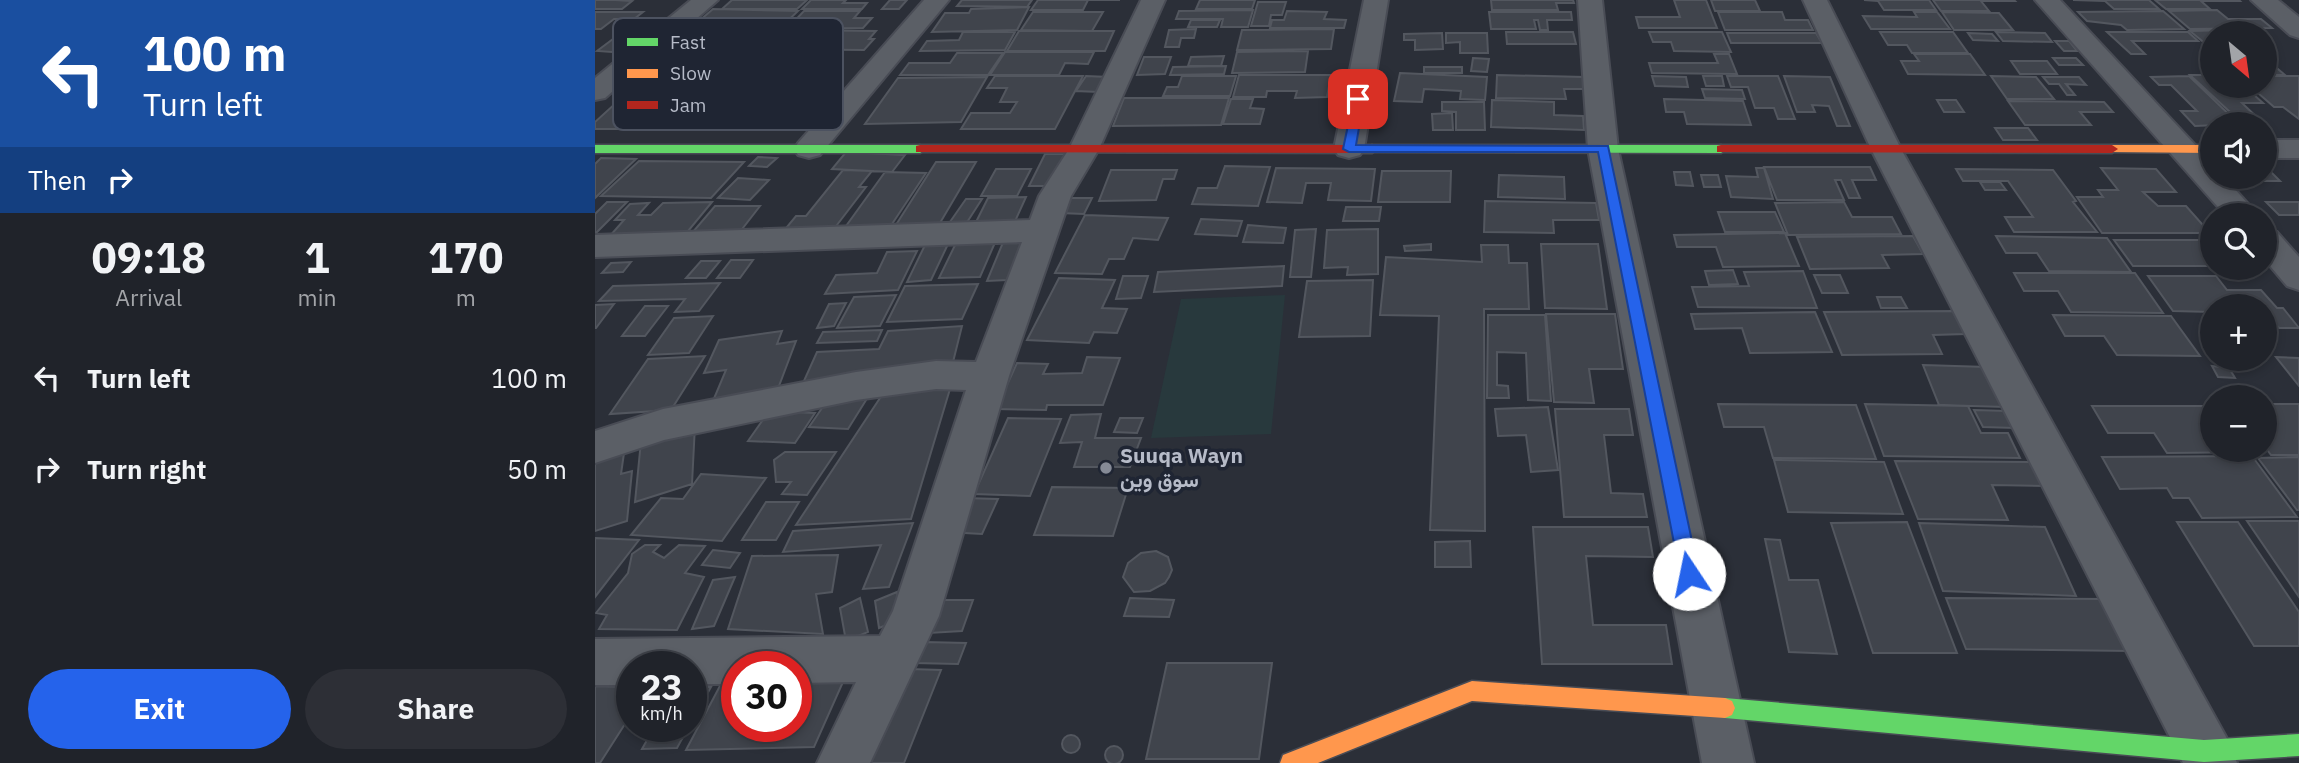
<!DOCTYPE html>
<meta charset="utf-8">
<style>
body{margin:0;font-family:"IBM Plex Sans",Vazirmatn,sans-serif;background:#2d2f36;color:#f1f3f6;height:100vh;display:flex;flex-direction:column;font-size:26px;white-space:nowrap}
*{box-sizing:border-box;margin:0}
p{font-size:23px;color:#a2a4a8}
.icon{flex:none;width:38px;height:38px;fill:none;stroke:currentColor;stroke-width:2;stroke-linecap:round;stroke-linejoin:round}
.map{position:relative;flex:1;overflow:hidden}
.drawer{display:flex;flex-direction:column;background:#20232a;width:595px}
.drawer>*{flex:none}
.top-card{background:#1a4fa0;color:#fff;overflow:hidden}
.needle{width:46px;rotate:151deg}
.controls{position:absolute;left:1605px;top:21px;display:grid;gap:14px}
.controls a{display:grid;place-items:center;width:77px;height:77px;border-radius:50%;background:#20232a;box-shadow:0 4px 10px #0003,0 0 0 2px #3d4047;font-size:35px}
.speed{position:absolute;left:21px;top:651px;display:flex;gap:14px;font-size:35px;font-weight:700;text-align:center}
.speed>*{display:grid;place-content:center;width:91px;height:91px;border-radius:50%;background:#20232a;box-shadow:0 4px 10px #0003,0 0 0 2px #3d4047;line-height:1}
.speed small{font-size:18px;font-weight:400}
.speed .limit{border:10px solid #d22;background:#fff;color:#111}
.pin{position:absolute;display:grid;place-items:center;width:60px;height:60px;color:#fff;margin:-30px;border-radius:14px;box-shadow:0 4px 10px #0006}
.me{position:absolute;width:77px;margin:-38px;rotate:349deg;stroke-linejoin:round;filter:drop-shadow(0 0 5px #0008)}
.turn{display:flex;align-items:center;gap:24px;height:147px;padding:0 28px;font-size:32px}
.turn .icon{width:91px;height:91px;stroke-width:2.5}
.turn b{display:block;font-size:49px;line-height:60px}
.then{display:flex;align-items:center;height:66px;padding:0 28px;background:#0003;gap:14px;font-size:26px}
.eta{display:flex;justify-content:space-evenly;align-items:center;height:119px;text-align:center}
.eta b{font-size:42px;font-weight:800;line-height:49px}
.primary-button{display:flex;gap:14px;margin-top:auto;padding:14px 28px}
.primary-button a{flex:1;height:80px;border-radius:42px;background:#2563eb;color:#fff;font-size:28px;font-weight:800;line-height:80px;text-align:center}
.primary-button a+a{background:#2d2f36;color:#f1f3f6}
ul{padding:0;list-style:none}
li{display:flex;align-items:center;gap:21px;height:91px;padding:0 28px}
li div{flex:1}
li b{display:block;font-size:26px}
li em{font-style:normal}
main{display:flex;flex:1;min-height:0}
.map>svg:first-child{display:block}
.green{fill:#28393d}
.building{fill:#40444c;stroke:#53575f;stroke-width:2}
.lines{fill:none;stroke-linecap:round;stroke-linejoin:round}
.street-casing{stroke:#494c55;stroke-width:4}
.fast-casing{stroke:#494c55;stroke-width:3}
.slow-casing{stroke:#494c55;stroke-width:3}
.jam-casing{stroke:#494c55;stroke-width:3}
.street{fill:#5b5f66;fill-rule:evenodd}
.fast{fill:#63d668;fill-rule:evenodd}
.slow{fill:#ff974d;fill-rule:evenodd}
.jam{fill:#b3261e;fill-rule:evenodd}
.route{fill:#2563eb;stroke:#184099;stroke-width:2}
.poi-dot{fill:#858a96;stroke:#1f2533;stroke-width:2.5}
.labels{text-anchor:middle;stroke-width:7;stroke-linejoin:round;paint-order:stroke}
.poi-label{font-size:21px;font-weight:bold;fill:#b6bbc8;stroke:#1f2533;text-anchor:start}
.key{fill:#1f2533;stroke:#4c5260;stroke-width:2}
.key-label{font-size:19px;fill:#b6bbc8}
</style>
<main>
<section class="drawer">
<div class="top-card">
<div class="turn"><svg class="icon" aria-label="left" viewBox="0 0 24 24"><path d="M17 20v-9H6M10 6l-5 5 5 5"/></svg><div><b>100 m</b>Turn left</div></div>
<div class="then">Then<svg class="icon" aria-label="right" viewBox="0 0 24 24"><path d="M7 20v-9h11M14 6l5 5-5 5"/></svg></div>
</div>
<div class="eta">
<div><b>09:18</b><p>Arrival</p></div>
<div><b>1</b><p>min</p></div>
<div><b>170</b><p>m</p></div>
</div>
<ul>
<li><svg class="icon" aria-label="left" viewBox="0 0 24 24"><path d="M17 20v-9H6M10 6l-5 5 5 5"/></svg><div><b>Turn left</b></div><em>100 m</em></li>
<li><svg class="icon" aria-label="right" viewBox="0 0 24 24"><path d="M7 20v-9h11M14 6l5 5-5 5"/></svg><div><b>Turn right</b></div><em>50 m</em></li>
</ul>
<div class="primary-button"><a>Exit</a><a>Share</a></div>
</section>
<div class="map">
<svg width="1704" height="763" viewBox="0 0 1704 763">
<rect width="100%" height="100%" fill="#2b2f38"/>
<path class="green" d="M690,295L676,434L556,438L586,299Z"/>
<path class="building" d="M0,0H20L37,1L27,9H0Z
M137,0H212L202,9H127Z
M216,0H251L248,3H272L267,9H207Z
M295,0H312L304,9H287Z
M367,0H437L432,7L362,6Z
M443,0H525H493L488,10H436Z
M605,0H660L657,9H601Z
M896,0H978L979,3H961L963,10H897Z
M1079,0H1111L1122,28H1044L1041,17H1085Z
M1116,0H1160L1165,11H1120Z
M1334,0L1341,10H1289L1283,1L1269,0Z
M1338,0H1419L1420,1H1386L1394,11H1346Z
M1478,0H1554L1564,9H1519L1510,1Z
M1560,0H1644L1645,1H1606L1615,9H1571Z
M663,2H691L687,15H676L674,26H656Z
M434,7L422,30L337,32L350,13H374L376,9Z
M118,9L203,11L183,30L130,29L139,21H104Z
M658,10L653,27H626L628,19H581L584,11Z
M1622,10L1633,19H1666L1677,28L1595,29L1574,11Z
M209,11H265L259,18H277L268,28L192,29Z
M692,11L732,12L729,19L751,20L749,28H675L677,20H689Z
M1568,11L1589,29L1532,30L1526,25L1492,21L1483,12Z
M0,12H48L39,19H19L6,29H0Z
M438,12H508L497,31L426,30Z
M894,12H976L977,20H952L953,30H945L943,20H939L941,29H896Z
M1123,12H1187L1190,20H1213L1218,30H1130Z
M1319,12H1342L1355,29H1276L1268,16L1322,17Z
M1347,12L1404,13L1418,30H1359Z
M596,20H625L622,27H593Z
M601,29L599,38H586L584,47H570L574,30Z
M739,29L736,49L642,50L647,30Z
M191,30L281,31L274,39H279L269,50L172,49Z
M1636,30L1661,33H1617V45H1612L1595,31Z
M424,31H519L510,51H412Z
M368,32H420L410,50L325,51L332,41L364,40Z
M911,32H978L981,44H912Z
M1054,32H1127L1136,52L1079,51L1076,42H1058Z
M1285,32H1358L1373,53H1317L1312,45H1293Z
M1401,32L1450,33L1457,42L1408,41Z
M1512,32H1593L1603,41H1537L1550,54H1536Z
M26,33H40L17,52L2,51Z
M847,33L848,49L820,50V40H809V34Z
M851,33H892L893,53H865V42L851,43Z
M1132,33H1221L1227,43H1136Z
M1373,33L1397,34L1403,41L1378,40Z
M1460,41H1474L1482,51H1469Z
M713,51L710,72L637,73L642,52Z
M410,52H499L493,64L470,63L464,75H395Z
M362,53H408L393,75H305L314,63H355Z
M1119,54H1134L1142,74L1057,73L1054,63H1123Z
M1319,54H1375L1390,75L1313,74L1306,61H1324Z
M629,56L626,66H593L596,57Z
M549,57H576L570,74L542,75Z
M878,58L894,59L892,72L876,71Z
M1458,58H1481L1488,65H1464Z
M1670,58L1690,75H1670Z
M1416,61H1452L1462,74H1425Z
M631,66L629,74L575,75L578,67Z
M829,67H867V73H829Z
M805,73L892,77L890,100L865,99L866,91L829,89L827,102L799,101Z
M644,75H736L732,97L700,98L702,91H672L671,97H638Z
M902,75L989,77L990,89H969L971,99L901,98Z
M1595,75H1617V86H1649L1668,103H1647L1669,124H1648Z
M400,76H488L460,129H366L376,113H415L422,102H405L412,88H392Z
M491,76L513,77L504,92L481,91Z
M587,76H641L635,96H568L572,87H583Z
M1057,76L1091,77L1093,87L1060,86Z
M1108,76H1127L1129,86H1111Z
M1132,76H1183L1200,119H1183L1179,108H1160L1153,87H1136Z
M1189,76L1235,77L1255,126H1242L1234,106L1217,105L1220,112H1202Z
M1396,76L1441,77L1459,99H1412Z
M1594,76L1644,124L1600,126L1586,111H1602L1576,85H1564L1556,77Z
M1670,76H1704V119L1688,107H1679L1655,86H1670Z
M392,77L366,122L270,124L303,78Z
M1448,77H1484L1491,85L1471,84L1480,95H1472L1464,84H1454Z
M44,82H87L39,129H0V122Z
M1107,89L1147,90L1150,99L1110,98Z
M529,98H634L626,125L518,126Z
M636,99H658L655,108L669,109L665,124H628Z
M1069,99L1148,101L1156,125L1092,124L1089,112H1071Z
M897,100L959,102V115L988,116L989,130L896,127Z
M1342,100H1361L1369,112H1349Z
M1413,101L1509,102L1518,112H1485L1496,125H1430Z
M847,102H889L890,130H861V112L847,111Z
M857,113L858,130H838L837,114Z
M1400,128H1433L1442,140H1408Z
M251,152L310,155L297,172L237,169Z
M450,154H472L456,186H434Z
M163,157L182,158L172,167L154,166Z
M6,158L41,159L0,198V164Z
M44,161L149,162L116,198L6,196Z
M341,162H381L342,228H299Z
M630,166L675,167L663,206L597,204L603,188H622Z
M1169,167H1275L1281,180H1257L1265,198H1254L1246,180H1240L1249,200H1182Z
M681,168L780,169L776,201L733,200L736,183H711L707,203L672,202Z
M1161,168H1169L1178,199L1136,197L1131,176L1163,177Z
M1506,168L1561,169L1581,192H1548L1563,206H1591L1615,233H1507L1482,197H1508L1503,190H1523Z
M401,169H436L422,196H386Z
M1361,169L1458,170L1481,201L1478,202L1502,232H1419L1410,217H1438L1413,181H1368Z
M248,170L277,171L264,187H271L235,234L187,233L201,216H211Z
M516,170H582L579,179H568L561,200L504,201Z
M1670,170H1674L1685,181H1665L1661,177H1670Z
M787,171H856L855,202H783Z
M290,172L331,173L291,233H246Z
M1079,172H1095L1098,186L1081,185Z
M904,175L969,177L970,199L903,197Z
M1106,175H1123L1126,187H1109Z
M143,178L174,180L155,200L123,198Z
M1385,182H1405L1411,190H1390Z
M431,197L417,228H378L393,198Z
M474,198H497L489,214L466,213Z
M371,199H387L367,230L350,229Z
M890,201L1001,203L1004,220H958L959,233L889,232Z
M12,202H32L0,234V214Z
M117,202L89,236L14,237L29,220H20L35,204L54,203L43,215H56L68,203Z
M1249,202L1257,217H1297L1306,234L1193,235L1180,203Z
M1671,202H1704V215H1684Z
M120,206H165L144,233H97Z
M751,207H786L784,221H748Z
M1123,212H1180L1189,232H1130Z
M490,215L573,218L563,240L538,238L529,259H514L507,274L460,273Z
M606,219L647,221L642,236L600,234Z
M653,225L691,228L688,243L648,242Z
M721,229L716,277H695L700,230Z
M783,229V274L752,275L753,267L729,268L732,230Z
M1190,233L1204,266L1128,267L1121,247H1082L1079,235Z
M1318,236L1328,254L1287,255L1294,268L1215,269L1202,237Z
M1401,236L1512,238L1536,272L1454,271L1442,253H1411Z
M402,238L385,277L344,278L363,239Z
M429,239L412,280L392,281L409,240Z
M1519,240H1617V266H1538Z
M354,242L336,280L312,282L331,243Z
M836,244V250L810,251L809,246Z
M946,244H1003L1012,309L950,308Z
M886,245H913L914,263H932L934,309H889L890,531L835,530L844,316L785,315L791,257L887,262Z
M322,251L303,290L230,294L241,275L282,273L292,252Z
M136,260H158L145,278H122Z
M106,261H125L111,278H91Z
M36,262L28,272L7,273L16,263Z
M689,266L687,286L559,292L563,272Z
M1138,270L1143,284L1114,285L1110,271Z
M1208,271L1222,308L1103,307L1097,287L1154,286L1149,272Z
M1419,273H1540L1568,313L1476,312L1463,291H1429Z
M1219,275H1245L1253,293H1227Z
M528,276H553L546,298L521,299Z
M1553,276H1621L1632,290H1666L1682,308H1688L1704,328H1684L1670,311V306H1617V312L1578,311Z
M464,278L520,280L507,308L532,309L522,333L499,332L494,343L432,340Z
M778,280L775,336L704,337L712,281Z
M125,283L104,311L80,312L90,299L4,301L18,286Z
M383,284L367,319L292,322L310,286Z
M301,295L285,326L242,328L259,297Z
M1282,297H1306L1312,308H1286Z
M251,303L239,326L222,328L234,304Z
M19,304L1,328H0V305Z
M50,306H73L50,336H27Z
M1358,311L1370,334L1338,335L1347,354L1247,355L1229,312Z
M1220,312L1237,352L1155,353L1147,328L1100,329L1096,314Z
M951,314H1020L1028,369H994L999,403L959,402Z
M893,315H950L956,401L933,400L931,353L902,352V385L913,386L914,398H892Z
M1458,315L1576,316L1605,356L1522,355L1509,336H1470Z
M118,316L94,353L53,355L79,318Z
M367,326L357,366L208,383L222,352L284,349L293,331Z
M287,330L282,341L222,343L228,332Z
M187,331L182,344L201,341L179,399L115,408L131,370L109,373L124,340Z
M110,356L76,410L15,414L53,359Z
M492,357L525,358L508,405H452L451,410L401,409L422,363L453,364L448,374L487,373Z
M1681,357L1704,358V386Z
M1328,365L1392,367L1410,407L1344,405Z
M1617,366L1634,368L1640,378L1623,377Z
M355,389L316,519L201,525L289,392Z
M236,395L273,397L253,429L214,427Z
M1123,404L1261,405L1281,459L1178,458L1169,427H1129Z
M1270,404L1373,406L1386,433H1413L1425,458L1289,456Z
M1670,404H1704V455H1676L1670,447Z
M1497,406H1617V450H1663L1665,452L1572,453L1559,433H1513Z
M953,407L963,470L936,472L931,435L903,436L900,409Z
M960,409H1034L1038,435H1009L1016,493L1048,494L1052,517H969Z
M1379,410L1412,411L1420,428L1388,427Z
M174,411L220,413L200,443L153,441Z
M506,414L500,438H546L535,467H479L487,442L465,443L476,415Z
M413,418L466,419L435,496L379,494Z
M525,418H548L542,433L519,432Z
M100,425L97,484L40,502L46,441Z
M190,452H241L212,495L187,494L196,482H181L179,460Z
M29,453L26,474L37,471L32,521L0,531V462Z
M1657,456L1702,517L1607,518L1594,498H1578L1572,488L1525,489L1507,457Z
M1704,457V510H1702L1663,458Z
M1179,460L1289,462L1308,514L1193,512Z
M1300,461L1437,462L1449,486L1397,485L1413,520L1323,519Z
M106,474L171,478L127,541L36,535L66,498L88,499Z
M457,487L533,488L518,536L439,535Z
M369,498L403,499L387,534L352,532Z
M171,502H204L181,540H147Z
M1652,521H1704V597Z
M1312,522L1362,653H1278L1236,523Z
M1582,522H1643L1704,612V646H1659Z
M318,523L294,587L268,589L286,545L188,552L198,531Z
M1324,523L1450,527L1481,596L1348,591Z
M938,527H1053L1058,557L991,556L998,625H1071L1077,664H947Z
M0,538L44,540L0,597Z
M1170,539L1185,540L1194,580H1223L1242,654L1194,652Z
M875,541L876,567H840V542Z
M50,545H65L58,552L69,558L84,545L110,546L90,573L109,577L82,630L4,629L12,615L1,613L33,573L37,554Z
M118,550L145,553L135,568L107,565Z
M561,551L573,557L577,570L574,577L570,583L555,591L539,592L528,577L533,563L546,553Z
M243,555L237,592L221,594L228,634L133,629L157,556Z
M140,577L119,626L97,629L118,580Z
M302,592L306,619L284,628L280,601Z
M265,598L273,632L251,641L245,608Z
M535,598L579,600L574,617L529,616Z
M1351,598L1510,599L1536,651L1371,649Z
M347,600H378L367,631L334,633Z
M330,642L371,643L363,664L320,663Z
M572,663H677L664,759H551Z
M314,669L346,670L309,763H275Z
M201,682H248L219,747L91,750L126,684L142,683V726H201Z
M0,686L37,687V713L5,763H0Z
M96,687H116L96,723Z
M60,726H94L82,748L47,749Z
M467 744a9 9 0 1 1 18 0a9 9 0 1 1-18 0Z
M510 755a9 9 0 1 1 18 0a9 9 0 1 1-18 0Z"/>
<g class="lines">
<g class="street-casing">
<path id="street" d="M96,0H123L10,98L0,100V78Z
M329,0H354L225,155L214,158L203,155L199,149L203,143Z
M546,0H570L504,149L476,196L414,376L344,616L275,763H222L261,682L201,683V667H142V684H96V667H37V685H0V639L285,636L298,611L371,390L341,389L261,400L69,440L0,463V431L68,409L261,372L341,361L381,362L427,242L0,257V235L435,220L444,196L474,149Z
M769,0H793L769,149L765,155L754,158L743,155L739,149Z
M983,0H1007L1023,149L1159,763H1107L993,149Z
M1208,0H1232L1306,149L1635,744L1642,763H1588L1276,149Z
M1440,0H1465L1617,163V177H1629L1663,215H1630Z
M1656,0H1683L1704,17V38L1695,35Z
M1670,140H1704V158H1670Z
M1670,229L1682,232L1704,257V290L1692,286L1670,260Z"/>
</g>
<g class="fast-casing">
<path id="fast" d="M0,145H325L331,149L325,153H0Z
M777,145H1126L1132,149L1126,153L773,152L771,149Z
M1130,698L1609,740L1704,734V756L1609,762L1130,718L1123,715L1120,708L1123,701Z"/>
</g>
<g class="slow-casing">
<path id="slow" d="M1517,145H1617V153L1513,152V146Z
M877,681L1130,698L1137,701L1140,708L1137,715L1130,718L877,701L723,763H685L688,755Z"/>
</g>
<g class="jam-casing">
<path id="jam" d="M325,145H777L783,149L777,153L321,152V146Z
M1126,145H1517L1523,149L1517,153L1122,152V146Z"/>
</g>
<use href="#street" class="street"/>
<use href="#fast" class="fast"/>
<use href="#slow" class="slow"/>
<use href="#jam" class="jam"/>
</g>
<path class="route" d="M759,97L769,99L761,145L1013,146L1104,574L1101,580L1094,582L1088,580L1085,574L1003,152H754L748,149Z"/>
<circle class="poi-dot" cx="511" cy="468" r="7"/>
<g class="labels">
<g class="poi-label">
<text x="525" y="463">Suuqa Wayn<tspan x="525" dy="24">سوق وين</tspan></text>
</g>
</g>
<rect x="18" y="18" width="230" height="112" rx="10" class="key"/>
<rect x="32" y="38" width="31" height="8" fill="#63d668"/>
<rect x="32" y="69" width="31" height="9" fill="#ff974d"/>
<rect x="32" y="101" width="31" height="8" fill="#b3261e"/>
<g class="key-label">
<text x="75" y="49">Fast</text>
<text x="75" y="80">Slow</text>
<text x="75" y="112">Jam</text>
</g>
</svg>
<div class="controls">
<a><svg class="needle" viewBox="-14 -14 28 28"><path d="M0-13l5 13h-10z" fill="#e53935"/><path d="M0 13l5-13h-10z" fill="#a2a4a8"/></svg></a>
<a><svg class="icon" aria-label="sound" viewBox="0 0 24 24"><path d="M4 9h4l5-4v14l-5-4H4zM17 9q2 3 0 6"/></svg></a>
<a><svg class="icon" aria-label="search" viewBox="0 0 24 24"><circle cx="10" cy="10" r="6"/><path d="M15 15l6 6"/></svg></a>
<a>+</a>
<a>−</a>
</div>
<div class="speed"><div>23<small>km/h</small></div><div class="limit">30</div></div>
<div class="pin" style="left:763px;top:99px;background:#d93025"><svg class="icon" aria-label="arrive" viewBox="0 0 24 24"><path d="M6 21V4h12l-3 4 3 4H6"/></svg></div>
<svg class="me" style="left:1094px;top:574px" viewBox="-20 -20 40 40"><circle r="19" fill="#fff"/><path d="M0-13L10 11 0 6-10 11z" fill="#2563eb"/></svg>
</div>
</main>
